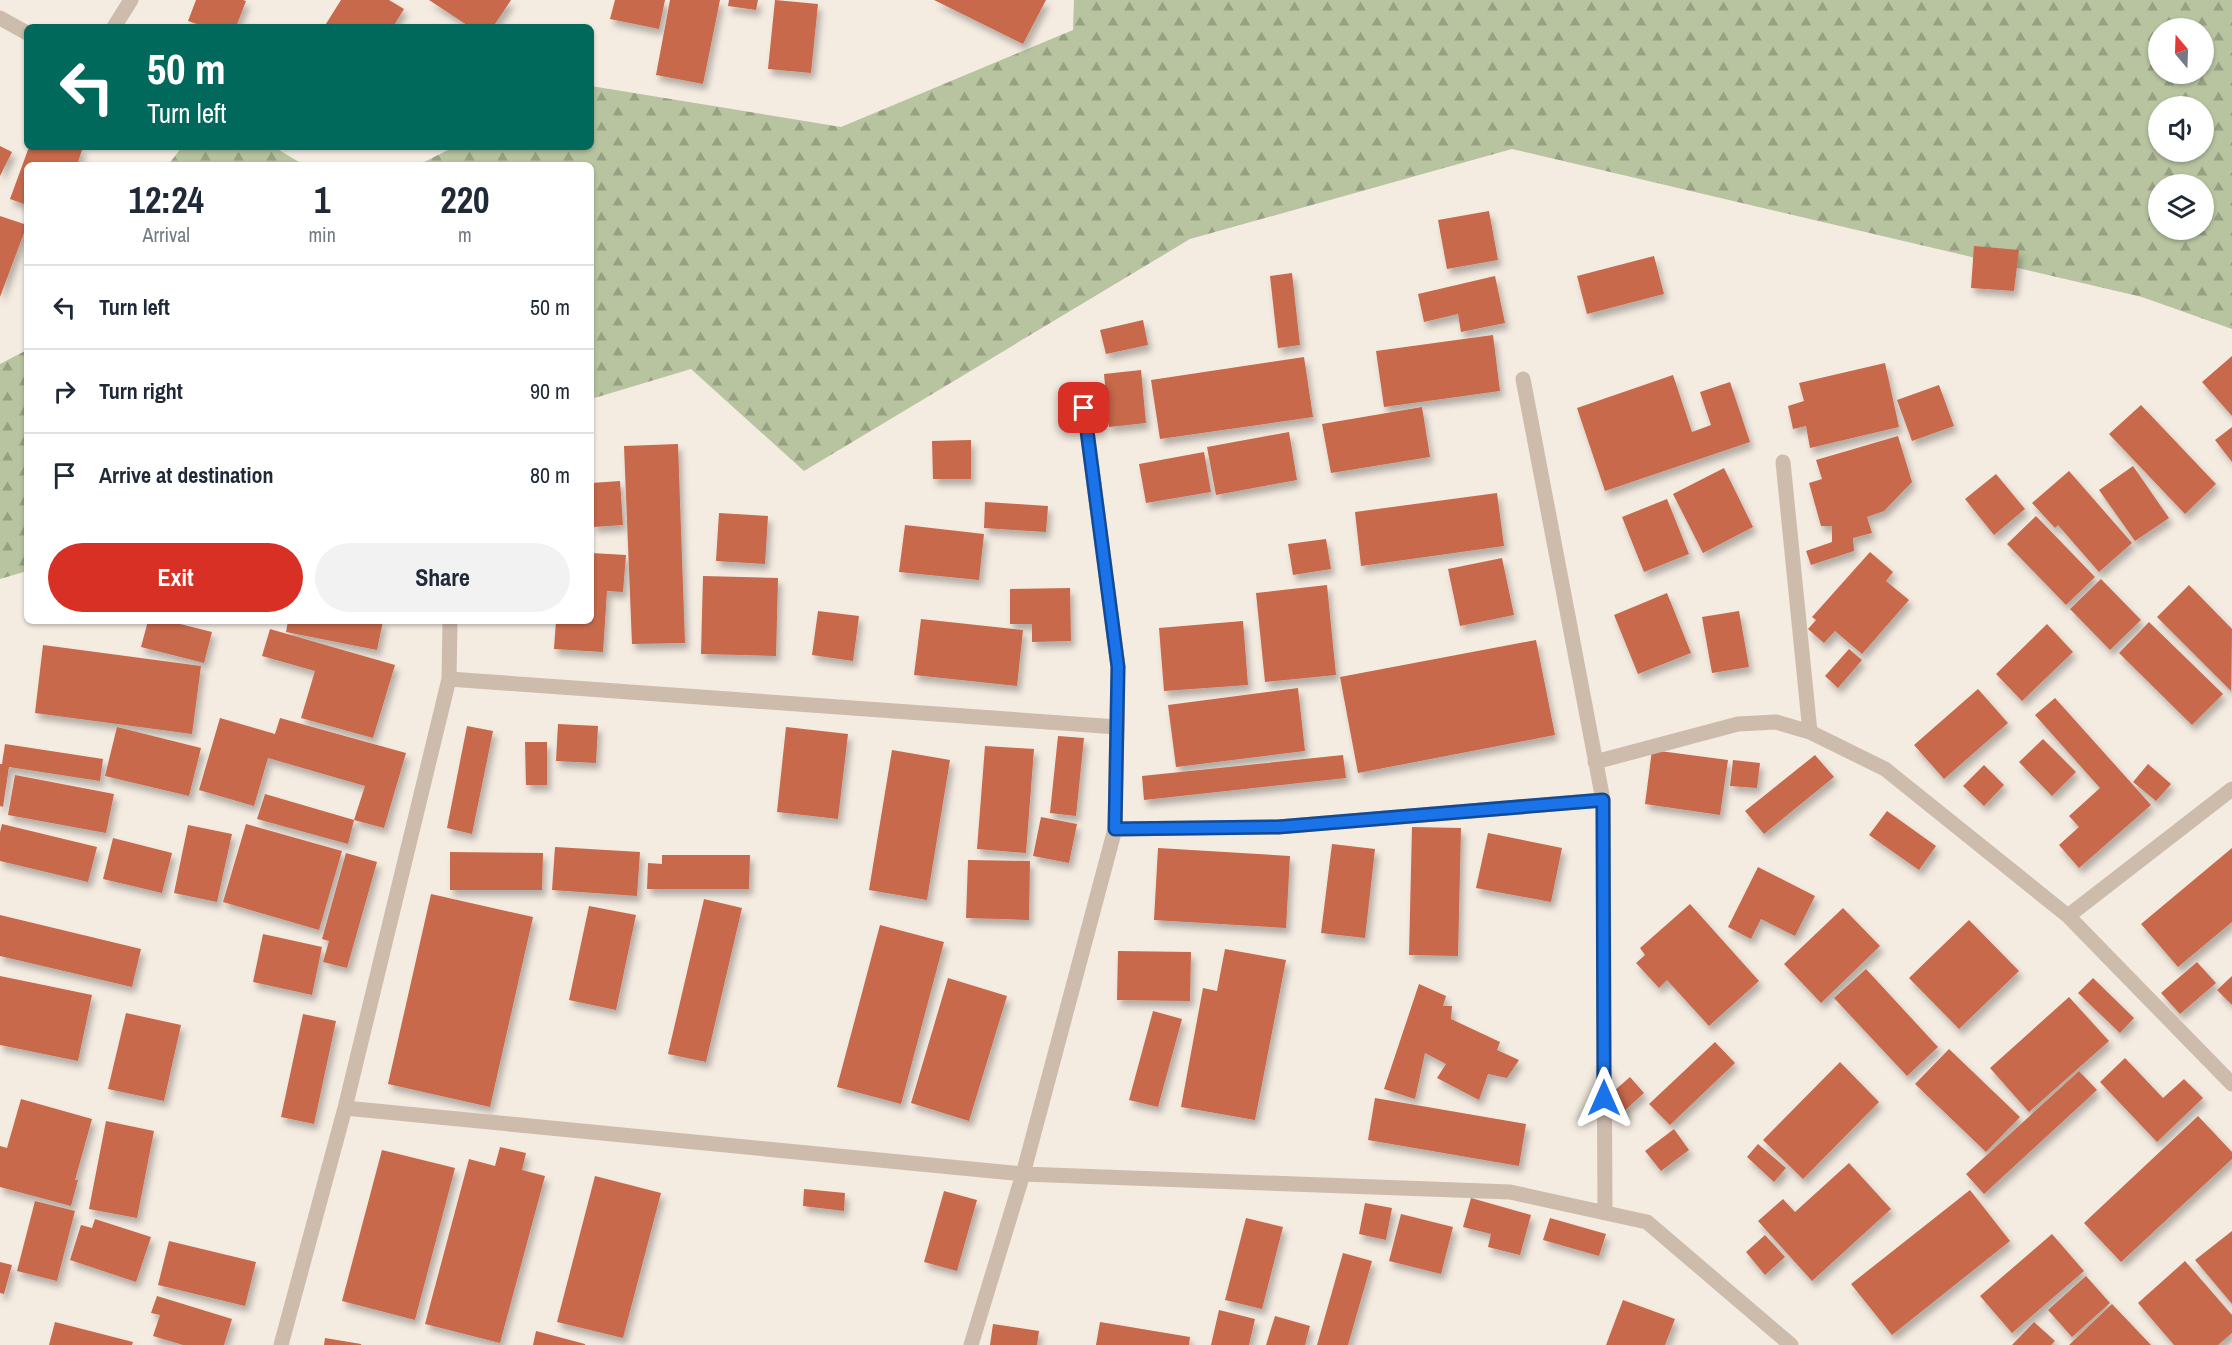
<!DOCTYPE html>
<style>
body{margin:0;font-family:"Archivo Narrow",sans-serif;background:#f2f2f3;color:#1f2937;height:100vh;display:flex;flex-direction:column;font-size:22px;white-space:nowrap}
*{box-sizing:border-box;margin:0}
p{font-size:20px;color:#747a83}
.icon{flex:none;width:33px;height:33px;fill:none;stroke:currentColor;stroke-width:2;stroke-linecap:round;stroke-linejoin:round}
.map{position:relative;flex:1;overflow:hidden}
.panel{position:absolute;left:24px;top:162px;width:570px;height:462px;display:flex;flex-direction:column;background:#fff;border-radius:9px;box-shadow:0 2px 4px #0004}
.panel>*{flex:none}
.hud{position:absolute;left:24px;top:24px;width:570px;height:126px;border-radius:9px;box-shadow:0 2px 4px #0004;background:#00695c;color:#fff;overflow:hidden}
.needle{width:39px;rotate:341deg}
.controls{position:absolute;left:2148px;top:18px;display:grid;gap:12px}
.controls a{display:grid;place-items:center;width:66px;height:66px;border-radius:50%;background:#fff;box-shadow:0 2px 4px #0004;font-size:30px}
.pin{position:absolute;display:grid;place-items:center;width:51px;height:51px;color:#fff;margin:-26px;border-radius:12px;box-shadow:0 3px 9px #0006}
.me{position:absolute;width:66px;margin:-33px;rotate:0deg;stroke-linejoin:round;filter:drop-shadow(0 0 4px #0008)}
.turn{display:flex;align-items:center;gap:21px;height:126px;padding:0 24px;font-size:27px}
.turn .icon{width:78px;height:78px;stroke-width:2.5}
.turn b{display:block;font-size:42px;line-height:51px}
.eta{display:flex;justify-content:space-evenly;align-items:center;height:102px;text-align:center}
.eta b{font-size:36px;font-weight:800;line-height:42px}
.action{display:flex;gap:12px;margin-top:auto;padding:12px 24px}
.action a{flex:1;height:69px;border-radius:36px;background:#d93025;color:#fff;font-size:24px;font-weight:800;line-height:69px;text-align:center}
.action a+a{background:#f2f2f3;color:#1f2937}
ul{padding:0;list-style:none}
li{display:flex;align-items:center;gap:18px;height:84px;padding:0 24px;border-top:2px solid #e0e1e3}
li div{flex:1}
li b{display:block;font-size:22px}
li em{font-style:normal}
.map>svg:first-child{display:block}
.forest{fill:url(#forest-firs);fill-rule:evenodd}
.building{fill:#c8694b;filter:url(#shadow)}
.lines{fill:none;stroke-linecap:round;stroke-linejoin:round}
.minor{stroke:#cdbbac;stroke-width:15}
.route-casing{stroke:#114b97;stroke-width:15}
.route{stroke:#1a73e8;stroke-width:10}
</style>
<div class="map">
<svg width="2232" height="1345" viewBox="0 0 2232 1345">
<defs>
<pattern id="forest-firs" width="22" height="20" patternUnits="userSpaceOnUse" patternTransform="scale(1.5)"><rect width="22" height="20" fill="#b8c4a0"/><path d="M5 1l3.5 6h-7zM16 11l3.5 6h-7z" fill="#97a083"/></pattern>
<filter id="shadow"><feDropShadow dx="3.5" dy="6" stdDeviation="3" flood-color="#0004"/></filter>
</defs>
<rect width="100%" height="100%" fill="#f4ebe1"/>
<path class="forest" d="M1074,0H2232V329L2142,297L1512,149L1190,239L804,471L691,369L591,399V165H418L454,147H591V86L841,127L1073,30ZM2158,28H2204V74H2158ZM2158,106H2204V152H2158ZM2158,184H2204V230H2158Z
M182,147H274L304,165H168Z
M27,350V571L0,579V364Z"/>
<path class="building" d="M196,0H243L246,1L236,27H206L188,21Z
M341,0H389L404,9L393,27H324Z
M429,0H511L493,27H470Z
M615,0H665L659,29L610,19Z
M670,0H720L703,84L656,75Z
M729,0H758L756,10L728,6Z
M775,0L818,4L811,73L768,69Z
M934,0H1046L1023,44Z
M0,146L12,152L0,176Z
M29,147H83L77,165H27V205L10,199Z
M1489,211L1498,260L1447,269L1438,220Z
M0,216L27,225L0,297Z
M1974,246L2019,250L2014,291L1971,288Z
M1654,256L1664,294L1587,314L1577,276Z
M1292,273L1300,345L1278,348L1270,276Z
M1495,276L1505,323L1461,332L1458,314L1424,322L1418,294Z
M1143,320L1148,345L1106,354L1100,330Z
M1493,335L1500,391L1384,407L1376,351Z
M2232,356V416L2202,382Z
M1304,357L1313,417L1160,439L1151,380Z
M1885,363L1899,427L1810,448L1806,426L1793,429L1788,406L1804,401L1799,383Z
M1141,370L1146,423L1109,427L1104,374Z
M1673,375L1692,432L1711,425L1700,392L1730,382L1750,442L1605,491L1577,408Z
M1939,385L1954,426L1912,441L1897,400Z
M2141,405L2216,484L2185,514L2109,434Z
M1422,407L1430,457L1331,473L1322,424Z
M2232,427V462L2215,440Z
M1289,432L1297,480L1216,495L1207,447Z
M1898,436L1912,482L1884,511L1867,517L1872,533L1853,538L1854,551L1811,565L1806,551L1832,542V526H1821L1809,483L1822,479L1816,460Z
M971,440V479H933L932,441Z
M678,444L685,643L632,644L624,446Z
M1204,452L1211,492L1146,503L1139,464Z
M2133,466L2169,518L2135,541L2099,490Z
M1724,468L1753,527L1703,553L1673,494Z
M2069,471L2132,543L2099,572L2058,525L2055,528L2032,503Z
M1996,474L2025,509L1994,535L1965,499Z
M620,481L623,525L593,527L591,483Z
M1497,493L1504,546L1361,566L1355,512Z
M1667,499L1689,554L1644,572L1622,517Z
M985,502L1048,506L1046,532L984,528Z
M719,513L768,516L765,564L716,561Z
M2036,516L2095,577L2066,605L2007,544Z
M905,525L984,534L979,580L899,572Z
M1326,539L1331,569L1293,575L1288,544Z
M1870,552L1893,572L1886,581L1909,600L1862,654L1835,631L1824,643L1808,629L1816,620L1812,617Z
M591,553L626,555L623,592L607,591L603,652L554,649L556,621H591Z
M1502,558L1514,615L1460,626L1448,569Z
M703,576L778,578L776,656L701,654Z
M2101,579L2141,620L2110,650L2070,609Z
M1327,585L1336,675L1265,682L1256,593Z
M2189,585L2232,629L2231,691L2157,617Z
M1070,588L1071,641L1032,642V624H1010V589Z
M1667,593L1691,653L1638,674L1614,615Z
M818,611L859,616L853,661L812,655Z
M1739,611L1749,667L1712,673L1702,617Z
M921,619L1023,630L1017,686L914,675Z
M148,621H168L212,632L204,663L141,647Z
M288,621H383L377,650L286,632Z
M1243,621L1248,685L1164,691L1159,628Z
M2149,622L2223,694L2192,725L2119,653Z
M2047,624L2073,652L2022,701L1996,674Z
M270,629L395,665L373,738L301,718L315,671L262,656Z
M1536,640L1555,735L1358,773L1340,677Z
M43,645L201,666L192,734L35,713Z
M1849,649L1862,660L1838,688L1825,676Z
M1298,688L1305,751L1176,767L1168,705Z
M1978,689L2008,723L1944,779L1914,745Z
M2055,698L2151,805L2079,868L2059,845L2079,827L2069,816L2100,788L2035,715Z
M220,718L275,734L280,718L406,753L384,828L354,820L365,786L268,758L254,806L199,790Z
M558,724L598,726L596,763L556,761Z
M467,726L493,731L472,834L447,828Z
M117,727L201,748L189,796L105,776Z
M786,727L848,734L838,819L777,812Z
M1058,736L1084,738L1076,816L1050,813Z
M2043,739L2076,772L2052,796L2019,762Z
M525,742H547V785H526Z
M5,744L103,759L100,781L9,767L3,807L0,806V764H2Z
M985,746L1034,749L1026,853L977,849Z
M892,750L950,760L927,900L869,890Z
M1652,750L1728,760L1720,815L1645,804Z
M1343,755L1346,778L1144,800L1142,776Z
M1815,755L1834,777L1764,834L1745,811Z
M1733,760L1760,763L1757,788L1730,786Z
M2148,764L2171,784L2156,801L2133,782Z
M1984,765L2004,785L1984,806L1963,786Z
M15,775L114,794L106,833L8,815Z
M265,794L354,820L348,844L257,819Z
M1887,811L1936,846L1919,870L1869,835Z
M1041,817L1077,824L1069,863L1033,856Z
M2,824L97,847L88,882L0,861V832Z
M246,824L342,851L319,930L223,902Z
M188,825L232,834L217,902L174,893Z
M1412,827L1461,828L1458,956L1409,955Z
M1488,833L1562,848L1551,902L1476,888Z
M113,838L172,853L162,893L103,879Z
M1332,844L1375,849L1365,938L1321,933Z
M555,847L640,852L637,896L552,890Z
M1158,848L1290,856L1286,928L1154,920Z
M2232,848V922L2178,967L2141,924Z
M450,852L543,853L542,890H450Z
M346,853L377,862L347,968L323,962L329,941L322,939Z
M662,855H750L749,889H647L648,863L662,864Z
M968,860L1030,861L1029,920L966,918Z
M1758,867L1815,896L1795,936L1761,919L1751,939L1728,927Z
M431,894L533,917L490,1107L388,1084Z
M704,899L742,908L706,1062L668,1054Z
M1690,904L1759,981L1709,1026L1667,980L1659,988L1636,963L1645,955L1640,948Z
M589,906L636,915L616,1010L569,1000Z
M1843,908L1880,946L1821,1003L1784,964Z
M0,915L141,949L132,987L0,956Z
M1969,920L2019,971L1959,1029L1909,978Z
M880,925L944,942L901,1104L837,1087Z
M263,934L322,947L312,995L253,982Z
M1225,949L1286,960L1255,1120L1181,1107L1203,988L1217,991Z
M1118,951L1191,952L1190,1001L1117,1000Z
M2197,962L2216,983L2180,1014L2161,993Z
M1866,969L1938,1047L1907,1076L1834,998Z
M0,976L92,995L78,1061L0,1045Z
M2232,976V1005L2217,990Z
M948,978L1007,996L969,1121L911,1103Z
M2093,978L2134,1018L2120,1033L2078,993Z
M1419,984L1446,996L1443,1006H1452L1451,1019L1500,1042L1497,1050L1519,1060L1507,1078L1488,1074L1479,1100L1437,1078L1446,1064L1425,1053L1415,1099L1384,1089Z
M2069,997L2109,1041L2029,1112L1990,1068Z
M1153,1011L1182,1019L1158,1107L1129,1100Z
M126,1013L181,1025L164,1101L108,1089Z
M303,1014L336,1021L314,1124L281,1117Z
M1715,1042L1735,1063L1670,1125L1649,1104Z
M1949,1049L2020,1117L1986,1152L1915,1084Z
M2125,1058L2163,1098L2184,1079L2203,1098L2157,1142L2100,1082Z
M1840,1062L1879,1102L1803,1179L1763,1140Z
M2079,1071L2097,1090L1984,1194L1966,1174Z
M1630,1077L1644,1093L1621,1114L1606,1098Z
M1375,1098L1526,1124L1519,1166L1368,1140Z
M21,1099L92,1119L75,1180H78L71,1206L0,1187V1146L7,1148Z
M2198,1116L2232,1152V1159L2121,1262L2084,1223Z
M106,1121L154,1131L137,1218L89,1209Z
M1674,1129L1689,1150L1661,1171L1645,1151Z
M1758,1144L1786,1168L1774,1182L1747,1157Z
M500,1147L526,1153L522,1170L545,1176L500,1343L425,1324L469,1159L495,1166Z
M382,1150L455,1168L415,1320L342,1301Z
M1849,1163L1891,1209L1812,1281L1758,1221L1783,1199L1795,1212Z
M595,1176L661,1193L623,1338L557,1322Z
M804,1189L845,1193L844,1211L803,1206Z
M1970,1190L2010,1241L1892,1335L1851,1284Z
M944,1191L977,1200L957,1271L924,1262Z
M1471,1198L1531,1215L1520,1255L1488,1247L1491,1234L1463,1227Z
M35,1201L75,1211L57,1281L17,1271Z
M1365,1203L1392,1208L1386,1240L1359,1234Z
M1401,1214L1453,1227L1441,1274L1389,1261Z
M1246,1218L1283,1227L1262,1309L1225,1300Z
M1550,1218L1606,1234L1599,1256L1543,1240Z
M95,1219L151,1237L136,1282L70,1260L81,1225L92,1228Z
M2232,1231V1304L2195,1260Z
M2052,1234L2084,1271L2012,1333L1980,1296Z
M1765,1235L1785,1257L1765,1275L1746,1252Z
M169,1241L256,1262L245,1306L158,1285Z
M1343,1253L1372,1261L1348,1345H1317Z
M2185,1261L2232,1315V1333L2218,1345H2174L2138,1303Z
M0,1262L12,1265L4,1294L0,1293Z
M2086,1276L2110,1303L2072,1337L2048,1310Z
M157,1296L232,1319L224,1345H183L153,1336L160,1315L151,1313Z
M1623,1300L1675,1319L1665,1345H1606Z
M2112,1304L2151,1345H2069Z
M1219,1310L1255,1319L1249,1345H1211Z
M1275,1316L1310,1326L1305,1345H1266Z
M55,1322L133,1342L132,1345H49Z
M1100,1322L1190,1337L1189,1345H1096Z
M2034,1322L2055,1341L2051,1345H2012Z
M993,1324L1039,1331L1037,1345H990Z
M536,1331L585,1344V1345H533Z
M325,1338L361,1344V1345H324Z"/>
<g class="lines">
<path class="minor" d="M0,18L27,33
M114,27L131,0
M1523,379L1603,800L1605,1213
M1783,462L1810,732
M449,679L1117,727
M1595,762L1738,724L1776,722L1810,732L1885,769L2068,916L2232,1084
M1115,829L1278,827L1603,800
M2068,916L2232,789
M345,1108L1023,1174L1510,1192L1647,1222L1791,1345
M281,1345L345,1108L449,679L450,621
M971,1345L1023,1174L1115,829L1118,667L1084,408"/>
</g>
<g class="lines">
<g class="route-casing">
<path id="route" d="M1084,408L1118,667L1115,829L1278,827L1603,800L1604,1098"/>
</g>
<use href="#route" class="route"/>
</g>
</svg>
<div class="controls">
<a><svg class="needle" viewBox="-14 -14 28 28"><path d="M0-13l5 13h-10z" fill="#e53935"/><path d="M0 13l5-13h-10z" fill="#747a83"/></svg></a>
<a><svg class="icon" aria-label="sound" viewBox="0 0 24 24"><path d="M4 9h4l5-4v14l-5-4H4zM17 9q2 3 0 6"/></svg></a>
<a><svg class="icon" aria-label="layers" viewBox="0 0 24 24"><path d="M12 4l9 5-9 5-9-5zM3 14l9 5 9-5"/></svg></a>
</div>
<div class="pin" style="left:1084px;top:408px;background:#d93025"><svg class="icon" aria-label="arrive" viewBox="0 0 24 24"><path d="M6 21V4h12l-3 4 3 4H6"/></svg></div>
<svg class="me" style="left:1604px;top:1098px" viewBox="-20 -20 40 40"><path d="M0-17L14 15 0 8-14 15z" fill="#1a73e8" stroke="#fff" stroke-width="4"/></svg>
<div class="hud">
<div class="turn"><svg class="icon" aria-label="left" viewBox="0 0 24 24"><path d="M17 20v-9H6M10 6l-5 5 5 5"/></svg><div><b>50 m</b>Turn left</div></div>
</div>
<section class="panel">
<div class="eta">
<div><b>12:24</b><p>Arrival</p></div>
<div><b>1</b><p>min</p></div>
<div><b>220</b><p>m</p></div>
</div>
<ul>
<li><svg class="icon" aria-label="left" viewBox="0 0 24 24"><path d="M17 20v-9H6M10 6l-5 5 5 5"/></svg><div><b>Turn left</b></div><em>50 m</em></li>
<li><svg class="icon" aria-label="right" viewBox="0 0 24 24"><path d="M7 20v-9h11M14 6l5 5-5 5"/></svg><div><b>Turn right</b></div><em>90 m</em></li>
<li><svg class="icon" aria-label="arrive" viewBox="0 0 24 24"><path d="M6 21V4h12l-3 4 3 4H6"/></svg><div><b>Arrive at destination</b></div><em>80 m</em></li>
</ul>
<div class="action"><a>Exit</a><a>Share</a></div>
</section>
</div>
